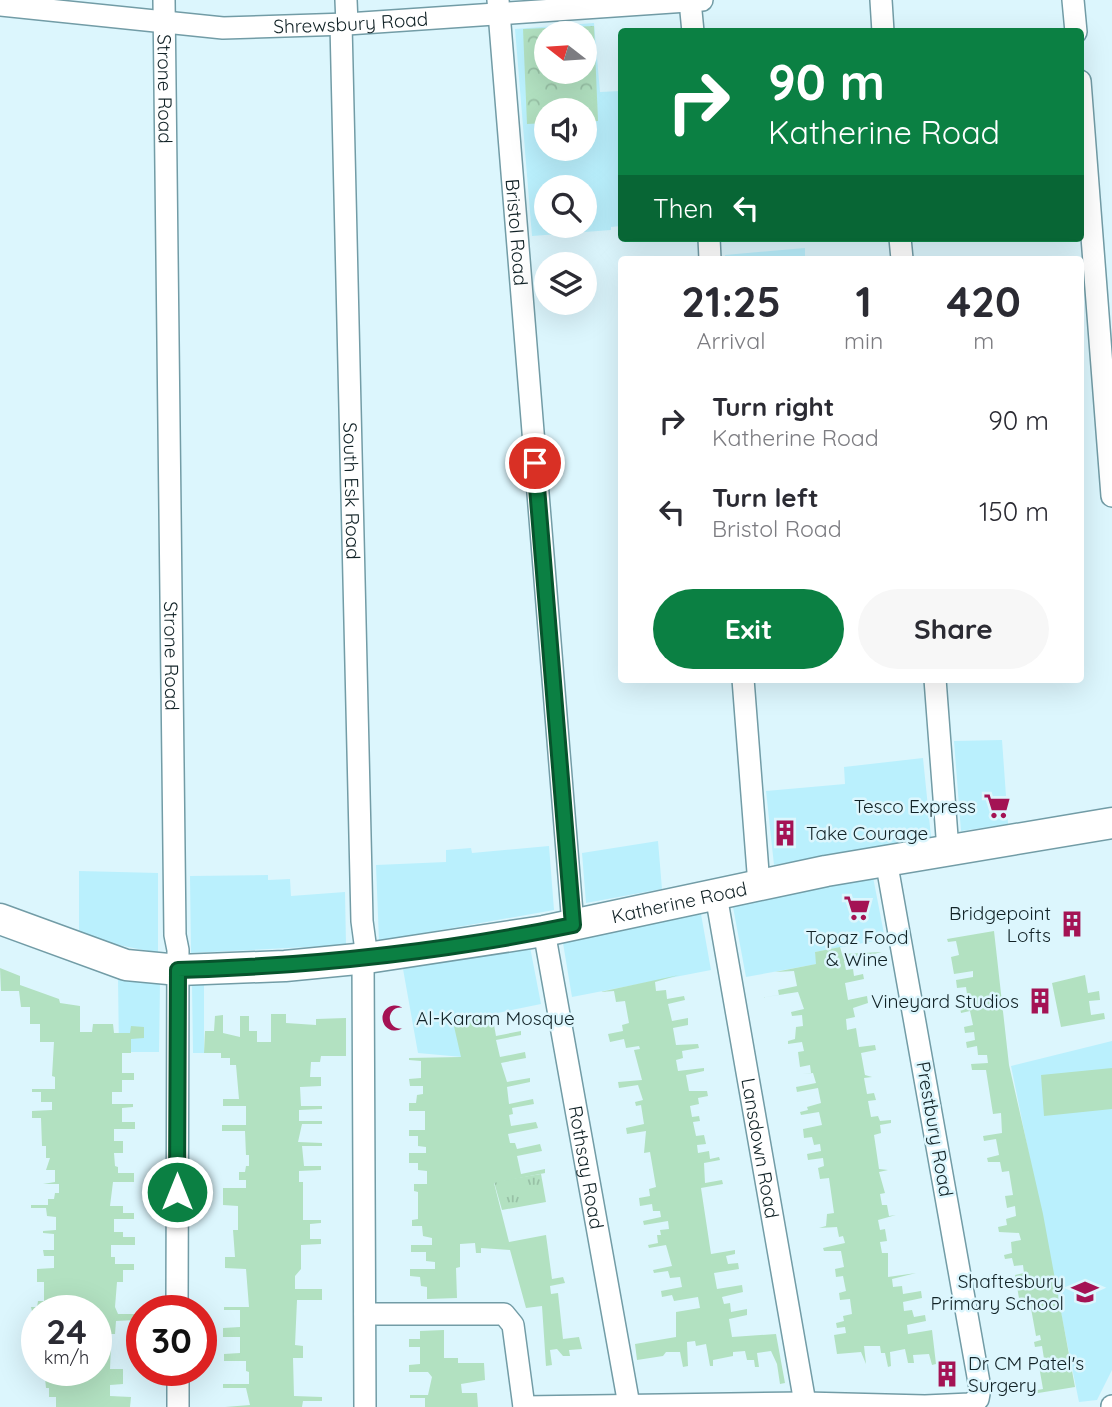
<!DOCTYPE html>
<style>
body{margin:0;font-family:Quicksand,sans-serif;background:#f7f7f7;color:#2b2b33;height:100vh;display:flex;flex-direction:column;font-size:26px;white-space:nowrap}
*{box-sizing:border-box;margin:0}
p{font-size:23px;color:#7c7c81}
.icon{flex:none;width:38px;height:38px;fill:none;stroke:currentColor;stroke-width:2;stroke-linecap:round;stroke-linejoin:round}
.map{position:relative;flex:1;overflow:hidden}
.details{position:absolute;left:618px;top:256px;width:466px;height:427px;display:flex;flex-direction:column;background:#fff;border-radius:7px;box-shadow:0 7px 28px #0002}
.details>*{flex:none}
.hud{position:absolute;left:618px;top:28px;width:466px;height:214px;border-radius:7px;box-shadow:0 7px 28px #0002;background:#0b8043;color:#fff;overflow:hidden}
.needle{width:46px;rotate:287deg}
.fabs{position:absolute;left:534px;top:21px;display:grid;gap:14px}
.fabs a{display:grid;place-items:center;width:63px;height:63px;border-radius:50%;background:#fff;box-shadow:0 7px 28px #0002;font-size:35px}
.speed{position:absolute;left:21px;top:1295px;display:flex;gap:14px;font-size:35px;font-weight:700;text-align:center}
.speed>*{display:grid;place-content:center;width:91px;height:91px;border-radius:50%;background:#fff;box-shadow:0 7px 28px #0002;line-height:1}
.speed small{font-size:18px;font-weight:400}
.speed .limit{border:10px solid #d22;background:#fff;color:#111}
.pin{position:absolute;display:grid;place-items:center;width:60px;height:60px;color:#fff;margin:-30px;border:4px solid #fff;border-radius:50%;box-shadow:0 2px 7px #0007}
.me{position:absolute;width:77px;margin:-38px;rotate:0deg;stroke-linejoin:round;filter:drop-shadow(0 0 5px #0008)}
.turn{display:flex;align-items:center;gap:24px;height:147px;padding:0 35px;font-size:32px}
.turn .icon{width:91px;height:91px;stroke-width:2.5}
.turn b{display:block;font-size:49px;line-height:60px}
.then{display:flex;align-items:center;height:66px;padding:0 35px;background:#0003;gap:14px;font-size:26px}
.eta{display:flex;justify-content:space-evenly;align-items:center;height:119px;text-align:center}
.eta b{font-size:42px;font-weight:700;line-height:49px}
.action{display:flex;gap:14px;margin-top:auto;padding:14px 35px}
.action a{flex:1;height:80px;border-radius:42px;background:#0b8043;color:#fff;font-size:28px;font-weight:700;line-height:80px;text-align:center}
.action a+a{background:#f7f7f7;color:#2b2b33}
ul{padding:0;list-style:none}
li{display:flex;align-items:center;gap:21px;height:91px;padding:0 35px}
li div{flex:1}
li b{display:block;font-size:26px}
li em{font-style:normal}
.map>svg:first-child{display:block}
.built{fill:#baf0fd;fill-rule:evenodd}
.grass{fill:url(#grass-tufts)}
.park{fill:url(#park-crowns);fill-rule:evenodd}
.garden{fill:#b2e1c1}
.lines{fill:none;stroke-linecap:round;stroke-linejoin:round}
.street-casing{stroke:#729ca6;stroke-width:24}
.secondary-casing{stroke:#729ca6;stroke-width:33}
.street{stroke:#fff;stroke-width:21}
.secondary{stroke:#fff;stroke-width:30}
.route-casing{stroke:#07532c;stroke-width:18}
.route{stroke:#0b8043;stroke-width:12}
.labels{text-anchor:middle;stroke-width:5;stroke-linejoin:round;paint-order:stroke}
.street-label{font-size:19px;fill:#122327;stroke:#dcf6fd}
.poi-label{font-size:19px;fill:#122327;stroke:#dcf6fd;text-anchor:end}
</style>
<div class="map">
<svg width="1112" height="1407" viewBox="0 0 1112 1407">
<defs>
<pattern id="grass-tufts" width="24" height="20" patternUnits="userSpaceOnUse" patternTransform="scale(1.75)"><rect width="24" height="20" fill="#b2e1c1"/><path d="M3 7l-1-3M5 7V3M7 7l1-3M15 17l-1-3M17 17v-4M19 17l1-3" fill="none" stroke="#98c1a6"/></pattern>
<pattern id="park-crowns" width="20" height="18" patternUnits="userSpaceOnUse" patternTransform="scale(1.75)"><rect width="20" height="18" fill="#b2e1c1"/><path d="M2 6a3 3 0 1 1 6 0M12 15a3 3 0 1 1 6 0" fill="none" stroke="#98c1a6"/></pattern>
</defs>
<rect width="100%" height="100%" fill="#dcf6fd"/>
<path class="built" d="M594,23L600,92L621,91V226L611,227V230L532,236L515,29ZM546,33H584V72H546ZM546,110H584V149H546ZM546,187H584V226H546Z
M805,248V259H725V255Z
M1002,740L1008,824L961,831L954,741Z
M923,758L931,837L774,865L766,791L845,784L844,767Z
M658,841L662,889L586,903L582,853Z
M549,846L554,910L379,941L376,865L446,862V850L471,848L472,853Z
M79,871L158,873V953L104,942L79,932Z
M268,875V880L290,879L291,896L345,892L346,945L191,953L190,876Z
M873,877L885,939L815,952L817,964L746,977L733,907Z
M701,914L711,970L572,997L563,943Z
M530,947L541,1004L454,1022L462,1057L418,1053L403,969Z
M118,978L160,982L159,1052H119Z
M204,984V1053H193L192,985Z
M1112,1041V1370L1097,1400L1079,1402L1011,1066Z"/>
<path class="grass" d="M541,1174L546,1202L502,1210L494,1182Z"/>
<path class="park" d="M594,26L598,121L585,122L584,110H546V123L527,124L523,29ZM546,33H584V72H546Z"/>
<path class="garden" d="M994,931L1009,1065L1043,1214L1075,1387L1026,1395V1392L1043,1389L1039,1366L1045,1365L1042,1346L1035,1347L1034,1342L1041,1340L1040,1335L1036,1336L1030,1303L1020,1304L1015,1275L1024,1273L1023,1265L1014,1266L1012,1258L1005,1259L1004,1255L1012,1253L1011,1242L1021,1240L1019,1233L999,1232L998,1227L1007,1225L1006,1219L1016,1216L1015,1206L1007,1208L1005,1196L1013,1195L1009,1171L1002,1172L1000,1162H988L987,1158L999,1155L996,1139L984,1141L983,1136L1002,1133L1001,1113L993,1114L986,1070H972L971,1064L988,1063L987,1055H978L977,1046L967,1048L966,1042L975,1040L974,1032L965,1033L964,1027L973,1025L970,1011L961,1013L959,1003L968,1001L966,987L957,988L956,980L973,977V971L954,974L951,957L959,955L956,941L948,942L947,939Z
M840,947L842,954L882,952L844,961L846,970L853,969L854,976L863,974L864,979L845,983L848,1000L867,996L868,1003L853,1008L855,1017L846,1019L847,1030L856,1028L859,1047L875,1045L876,1050L861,1053L865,1075L872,1077L864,1078L867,1094L874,1093L876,1100L868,1101L871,1117L878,1116L880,1121L891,1120V1123L880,1125L881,1133L874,1135L879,1169L888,1170L879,1172L885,1193L880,1194L882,1205H887L889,1216L896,1215L878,1220L880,1230L885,1229L887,1241L880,1242L882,1253H888V1277L916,1273L892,1279L893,1287L902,1286L903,1294L921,1291L922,1298L903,1302L904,1311L912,1310L914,1317L925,1315L926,1321L907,1325L908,1334L932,1330L936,1364L932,1365L929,1354L913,1355L914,1363H908L905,1349L890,1352L891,1366L888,1367L885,1353H881L880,1346H864L866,1364L861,1352L837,1354L834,1335L846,1333L845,1327L837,1328L836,1323L844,1321L843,1316L852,1314L850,1299L840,1300L839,1293L846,1291L843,1276L836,1277L835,1269L844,1267L841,1251H824L823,1248L845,1243L843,1236L839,1237L837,1227L819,1228L826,1226L827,1214L834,1213L829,1178L820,1179L818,1168L824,1166L823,1158L808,1160L807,1154L821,1151L820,1144L814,1145L812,1137L804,1138L803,1129L822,1125L819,1112L801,1115L800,1112L808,1110L807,1107L821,1103L818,1088L797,1092L796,1087L816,1083L813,1073L802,1074L811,1073L810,1065L800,1067L798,1052L804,1051L802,1042L788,1044V1041L795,1039L796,1027L803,1026L802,1015L792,1016L791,1012L804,1009L798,992L759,998L779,995L778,990L797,986L794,971L775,972L816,964L815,952Z
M0,968L20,976V985L59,999L60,1003L80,1006V1032H92L93,1024H113L114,1033H130L131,1026L144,1027V1038L131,1039V1053H122V1073H134V1080H122V1092H112V1104H133V1107L122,1108V1122H135V1129H114V1141H123V1153H114L115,1166L118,1167V1173H134V1182H113L110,1206H123V1213H134V1219H114V1232H123V1237H135V1245H111V1257H115V1264H134V1270H123V1282H117L115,1307L118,1314H135V1320L116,1321L115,1334H107V1346H111L110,1369H123V1384L110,1385V1396L131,1397L130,1407H56V1397H49V1388H46L45,1378H52L53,1372L45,1370H96V1311H32L31,1307H37L38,1301H44V1282H37V1269L54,1268V1256H44L43,1250H54V1234L43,1233V1231L56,1230V1217L47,1216L46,1208H31V1205H48V1199H54L55,1193H59V1184H43L55,1182V1170H46L50,1158H46V1146H42L41,1118H32V1111L52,1110V1102H41V1092H32V1089H55V1077L52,1076L54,1042H40V1024H30V1007H21L19,991H1Z
M679,975L655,982L656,991L666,990L667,999L684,996L685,1000L668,1004L672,1021L688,1018V1025L673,1028L676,1045L698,1044L699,1048L682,1051L683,1058L676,1060L678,1071L704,1068V1071L686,1075L689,1091H707L708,1096L698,1098L699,1104L690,1106L692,1117L699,1116L700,1121L693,1122L696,1136L704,1135L706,1144L697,1145L698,1153L709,1151L710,1159L719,1157L720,1160L704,1163L705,1183L722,1180L723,1184L701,1188L711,1254L735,1250V1254L726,1256L728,1264L738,1263L739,1269L714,1273L717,1289L742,1285L743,1292L722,1297L724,1304L730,1303L731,1312L747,1309V1315L729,1319L732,1337L776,1334L785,1383L780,1384L777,1364L771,1351L757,1353L759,1367H755L754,1360H747L745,1351L733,1352V1356L713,1360V1366H710L706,1344L696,1346L695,1341L687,1342L688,1366L683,1367L680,1352H666L663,1356L637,1360L635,1344L676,1337V1312L700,1308L698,1297L674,1301L672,1295L662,1297L661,1291L682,1287L680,1277L670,1278L668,1271L654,1273L653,1270L672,1266L666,1245L649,1248L648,1245L658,1243L657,1235H661L660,1230L669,1229L668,1221L644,1225L643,1221L661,1217L660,1211H653L652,1204L640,1206L639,1198L650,1196L649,1189L656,1187L650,1152L644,1153L646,1131L627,1134L626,1128L644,1124L641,1105L636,1106L635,1102L643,1100L638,1085L619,1088L618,1082L642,1080L634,1050L640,1049L639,1046L626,1048L624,1039L610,1042L608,1034L623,1031L622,1025L629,1023L625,1001L616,1002L614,991L600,992Z
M1085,975L1088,993L1099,991L1100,1000L1089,1001L1091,1015L1104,1013L1105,1019L1061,1027L1052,983Z
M271,1014H286V1023L316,1025V1019L346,1018V1056H321L320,1062H311L310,1077H321V1086L300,1087L301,1106H322V1109L299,1110V1121H322V1124H302L298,1142L322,1143V1146H302L304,1166H321V1170L299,1171V1182H303V1220H321V1223L310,1224V1239H321V1244L301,1245V1269L295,1276V1289H322V1300H297L295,1345L303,1346V1358H293L294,1396L322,1397V1401H303L302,1407H225L250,1405L246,1388H223V1384H249V1372L246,1371V1361H224V1354L240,1353V1337H223V1328L240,1327V1310H224V1307H249L246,1269L225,1268V1257H235L233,1230H238V1206L223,1205V1188H246V1180H239V1172H245L246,1166H249V1155H246L245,1131H222V1125H246V1106H223V1099H239L236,1065H230V1058H221V1053H204L205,1031H214L215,1016L223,1015V1033L240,1037V1016H249V1031H257V1042H271Z
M492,1014L496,1036L521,1031V1035L496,1040L500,1057L525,1052L526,1058L501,1063L507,1082L530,1078V1082L507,1087L509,1104L533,1099L534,1104L512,1108L513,1114L509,1115L511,1126L536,1122L538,1128L508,1134L510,1143H515L517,1149L540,1144L542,1151L517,1156L521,1174L545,1169V1173L494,1183L509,1242L546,1235L552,1279L563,1277L565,1283L550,1286L551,1294L558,1293L563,1339L579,1337L582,1349L569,1350L570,1356H563L557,1349L550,1350L552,1365L546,1366L542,1306L526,1308L510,1250L481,1248V1253H476L475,1243L460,1244V1267L456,1268L457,1298L427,1299V1287L421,1286L420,1277L410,1276V1269H435V1262L426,1261V1252H411V1245H432V1238L423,1236L422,1226H412V1220L418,1219V1192L414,1191V1184H427V1171L418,1170V1163H409V1153H426V1147L418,1146V1136H409V1130H425V1111H409V1103H416L417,1095L423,1094V1086H410L409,1079L421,1078V1061L409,1060V1058L461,1057L453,1022Z
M1112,1068V1109L1044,1116L1041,1075Z
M444,1330V1358H458V1363H484L485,1380L461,1384L462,1393H477L478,1407H425V1398H410V1395H428L432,1377L428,1372H409V1365L420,1364V1347H409V1339H420V1331Z"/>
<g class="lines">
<g class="street-casing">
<g id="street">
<path id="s1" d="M164,0L175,935L178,950L177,1311"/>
<path d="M346,0L347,24"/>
<path id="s2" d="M498,0L573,925"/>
<path d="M881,0L883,32"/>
<path d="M1073,0L1076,32"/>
<path d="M690,1L693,32"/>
<path id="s3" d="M0,5L223,28L347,24L702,0"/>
<path id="s4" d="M341,24L362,921L367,958"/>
<path d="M1080,81L1112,496"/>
<path d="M709,238L710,259"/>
<path d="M900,238L902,259"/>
<path d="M743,679L759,885"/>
<path d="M935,679L948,850"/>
<path id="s5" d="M716,895L805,1403"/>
<path id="s6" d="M544,931L629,1405"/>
<path d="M363,958L365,1407"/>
<path d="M365,1314H504L513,1325L524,1407"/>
<path d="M178,1370V1407"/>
<path d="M524,1407L805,1403L925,1406L970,1404L978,1399L980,1388L886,860"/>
<path d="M1112,1407V1406"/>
</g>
</g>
<g class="secondary-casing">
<g id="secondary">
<path id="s7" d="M0,919L126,965L179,970L285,966L367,958L544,931L826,871L1112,823"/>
</g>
</g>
<use href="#street" class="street"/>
<use href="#secondary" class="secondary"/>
</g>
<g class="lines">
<g class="route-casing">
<path id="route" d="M177,1192L178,970C311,966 443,952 573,925L535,463"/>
</g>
<use href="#route" class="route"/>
</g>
<defs>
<g id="supermarket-bare" transform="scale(2.1)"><path d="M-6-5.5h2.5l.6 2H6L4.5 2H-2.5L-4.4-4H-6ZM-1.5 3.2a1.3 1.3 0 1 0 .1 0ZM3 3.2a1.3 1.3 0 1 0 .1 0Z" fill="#a41354" stroke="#dcf6fd" stroke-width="2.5" paint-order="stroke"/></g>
<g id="building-bare" transform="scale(2.1)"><path d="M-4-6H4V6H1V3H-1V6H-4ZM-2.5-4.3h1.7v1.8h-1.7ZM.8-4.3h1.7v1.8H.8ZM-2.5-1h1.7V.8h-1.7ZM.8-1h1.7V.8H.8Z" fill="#a41354" stroke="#dcf6fd" stroke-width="2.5" paint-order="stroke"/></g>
<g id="mosque-bare" transform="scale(2.1)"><path d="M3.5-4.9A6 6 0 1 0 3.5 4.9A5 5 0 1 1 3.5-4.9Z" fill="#a41354" stroke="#dcf6fd" stroke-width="2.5" paint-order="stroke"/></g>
<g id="school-bare" transform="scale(2.1)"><path d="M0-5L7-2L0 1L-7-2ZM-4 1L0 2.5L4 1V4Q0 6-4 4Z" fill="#a41354" stroke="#dcf6fd" stroke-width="2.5" paint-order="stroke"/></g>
</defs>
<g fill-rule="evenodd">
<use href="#supermarket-bare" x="997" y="806"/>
<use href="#building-bare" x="785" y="833"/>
<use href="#supermarket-bare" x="857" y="908"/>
<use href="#building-bare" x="1072" y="924"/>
<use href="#building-bare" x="1040" y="1001"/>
<use href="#mosque-bare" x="395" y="1018"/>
<use href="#school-bare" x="1085" y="1292"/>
<use href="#building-bare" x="947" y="1374"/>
</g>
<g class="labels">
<g class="street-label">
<text dy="7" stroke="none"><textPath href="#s3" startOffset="352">Shrewsbury Road</textPath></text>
<text dy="7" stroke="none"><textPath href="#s1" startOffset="89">Strone Road</textPath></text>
<text dy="7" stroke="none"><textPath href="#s2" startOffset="233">Bristol Road</textPath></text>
<text dy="7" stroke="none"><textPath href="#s4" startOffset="467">South Esk Road</textPath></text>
<text dy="7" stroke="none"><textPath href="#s1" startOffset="656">Strone Road</textPath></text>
<text dy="7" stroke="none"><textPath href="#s7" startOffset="693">Katherine Road</textPath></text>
<text transform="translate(935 1129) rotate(80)" y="7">Prestbury Road</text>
<text dy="7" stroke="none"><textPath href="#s5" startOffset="257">Lansdown Road</textPath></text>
<text dy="7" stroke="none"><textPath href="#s6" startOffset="240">Rothsay Road</textPath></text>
</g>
<g class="poi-label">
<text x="976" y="813">Tesco Express</text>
<text x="806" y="840" text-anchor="start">Take Courage</text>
<text x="1051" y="920">Bridgepoint<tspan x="1051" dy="22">Lofts</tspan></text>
<text x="857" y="944" text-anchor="middle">Topaz Food<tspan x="857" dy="22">&amp; Wine</tspan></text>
<text x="1019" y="1008">Vineyard Studios</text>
<text x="416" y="1025" text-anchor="start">Al-Karam Mosque</text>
<text x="1064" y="1288">Shaftesbury<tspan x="1064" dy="22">Primary School</tspan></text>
<text x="968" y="1370" text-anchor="start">Dr CM Patel's<tspan x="968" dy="22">Surgery</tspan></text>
</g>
</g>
</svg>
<div class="fabs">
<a><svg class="needle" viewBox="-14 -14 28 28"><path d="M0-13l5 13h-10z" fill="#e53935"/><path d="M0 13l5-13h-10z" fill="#7c7c81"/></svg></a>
<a><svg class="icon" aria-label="sound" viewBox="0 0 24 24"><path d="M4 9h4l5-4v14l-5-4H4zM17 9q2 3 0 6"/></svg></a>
<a><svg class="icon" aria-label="search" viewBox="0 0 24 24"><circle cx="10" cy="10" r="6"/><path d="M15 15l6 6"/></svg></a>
<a><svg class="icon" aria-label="layers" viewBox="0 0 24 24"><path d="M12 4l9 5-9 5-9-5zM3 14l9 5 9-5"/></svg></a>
</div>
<div class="speed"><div>24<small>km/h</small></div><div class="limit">30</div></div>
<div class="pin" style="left:535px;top:463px;background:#d93025"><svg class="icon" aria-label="arrive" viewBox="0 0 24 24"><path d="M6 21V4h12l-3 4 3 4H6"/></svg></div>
<svg class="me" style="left:177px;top:1192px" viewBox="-20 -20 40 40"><circle r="17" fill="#0b8043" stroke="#fff" stroke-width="3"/><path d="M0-11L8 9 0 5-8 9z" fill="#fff"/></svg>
<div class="hud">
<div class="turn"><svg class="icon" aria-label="right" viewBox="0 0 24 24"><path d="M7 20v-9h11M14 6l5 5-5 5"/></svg><div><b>90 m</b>Katherine Road</div></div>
<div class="then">Then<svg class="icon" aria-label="left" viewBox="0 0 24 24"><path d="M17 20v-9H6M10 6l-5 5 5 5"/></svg></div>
</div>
<section class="details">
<div class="eta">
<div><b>21:25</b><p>Arrival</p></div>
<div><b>1</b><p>min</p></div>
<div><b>420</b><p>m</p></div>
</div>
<ul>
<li><svg class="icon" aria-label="right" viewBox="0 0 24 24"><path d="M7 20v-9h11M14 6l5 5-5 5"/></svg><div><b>Turn right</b><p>Katherine Road</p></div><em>90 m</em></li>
<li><svg class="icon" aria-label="left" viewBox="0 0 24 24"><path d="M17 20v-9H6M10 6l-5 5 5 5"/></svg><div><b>Turn left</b><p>Bristol Road</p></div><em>150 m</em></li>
</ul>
<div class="action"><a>Exit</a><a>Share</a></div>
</section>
</div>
